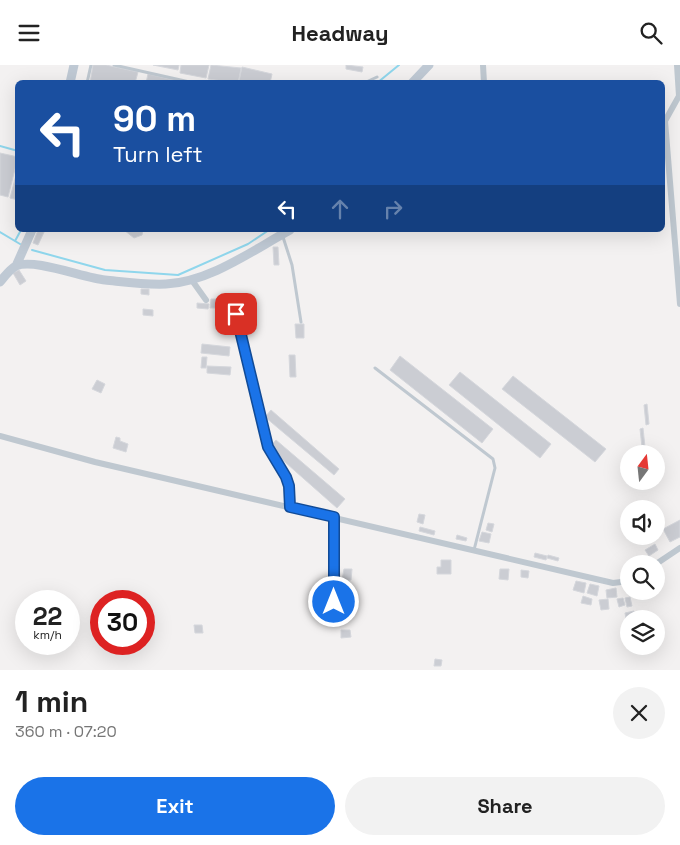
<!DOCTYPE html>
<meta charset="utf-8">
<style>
body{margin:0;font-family:"Space Grotesk",sans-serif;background:#f2f2f2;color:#222;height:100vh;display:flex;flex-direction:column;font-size:19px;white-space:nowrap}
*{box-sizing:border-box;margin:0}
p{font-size:16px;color:#767676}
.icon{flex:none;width:28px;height:28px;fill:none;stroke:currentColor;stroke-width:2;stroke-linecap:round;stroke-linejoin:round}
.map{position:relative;height:605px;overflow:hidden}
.panel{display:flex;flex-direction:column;background:#fff;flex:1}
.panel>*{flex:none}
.guide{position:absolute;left:15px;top:15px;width:650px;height:152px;border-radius:8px;box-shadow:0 5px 20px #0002;background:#1a4fa0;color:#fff;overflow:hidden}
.needle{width:32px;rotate:15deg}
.tools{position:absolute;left:620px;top:380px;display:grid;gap:10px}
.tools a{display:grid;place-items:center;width:45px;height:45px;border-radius:50%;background:#fff;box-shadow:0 5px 20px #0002;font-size:25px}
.speed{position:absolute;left:15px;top:525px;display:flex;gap:10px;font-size:25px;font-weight:700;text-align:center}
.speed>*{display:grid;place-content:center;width:65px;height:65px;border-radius:50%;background:#fff;box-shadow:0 5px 20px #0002;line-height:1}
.speed small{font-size:12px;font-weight:400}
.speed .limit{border:8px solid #d22;background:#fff;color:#111}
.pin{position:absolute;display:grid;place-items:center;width:42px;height:42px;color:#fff;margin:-21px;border-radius:10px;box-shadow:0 2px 8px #0006}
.me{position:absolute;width:55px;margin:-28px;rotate:0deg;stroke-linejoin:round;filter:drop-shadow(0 0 4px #0008)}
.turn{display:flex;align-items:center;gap:18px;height:105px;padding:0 15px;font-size:22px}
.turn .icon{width:65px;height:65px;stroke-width:2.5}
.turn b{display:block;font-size:35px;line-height:42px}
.lanes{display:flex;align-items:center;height:48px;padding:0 15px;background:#0003;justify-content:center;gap:25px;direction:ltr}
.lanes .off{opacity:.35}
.round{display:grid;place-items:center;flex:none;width:52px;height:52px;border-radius:26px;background:#f2f2f2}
.head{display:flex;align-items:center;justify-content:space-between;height:85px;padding:0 15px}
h1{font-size:30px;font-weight:600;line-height:38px}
.cta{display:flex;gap:10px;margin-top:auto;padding:10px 15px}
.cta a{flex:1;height:58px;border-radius:30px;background:#1a73e8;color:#fff;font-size:20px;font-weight:600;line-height:58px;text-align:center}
.cta a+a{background:#f2f2f2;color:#222}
header{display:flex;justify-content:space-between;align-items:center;height:65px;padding:0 15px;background:#fff;font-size:22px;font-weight:600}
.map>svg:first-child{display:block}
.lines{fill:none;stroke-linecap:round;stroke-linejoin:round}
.stream{stroke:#8fd6ec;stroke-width:2}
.building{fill:#cbcdd3;stroke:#d5d7dc}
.lane{stroke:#bfc8d0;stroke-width:3}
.street{stroke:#bfc8d0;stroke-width:6}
.secondary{stroke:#bfc9d4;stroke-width:9}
.route-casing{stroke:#114b97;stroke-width:12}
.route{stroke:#1a73e8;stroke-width:9}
</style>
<header><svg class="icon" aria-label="menu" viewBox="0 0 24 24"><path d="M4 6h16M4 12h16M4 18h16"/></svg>Headway<svg class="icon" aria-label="search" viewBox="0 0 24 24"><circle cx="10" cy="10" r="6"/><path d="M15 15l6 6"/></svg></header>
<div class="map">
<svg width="680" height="605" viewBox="0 0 680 605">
<rect width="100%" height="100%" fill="#f3f1f1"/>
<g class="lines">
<path class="stream" d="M377,18L399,0
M0,81L18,86
M0,167L20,179
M15,176L21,165
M32,185L105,205L178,210L248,179L269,165"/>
</g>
<path class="building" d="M93,0H106L138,7L135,18H90Z
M153,0H179L178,5Z
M181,0H209L206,13L180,8Z
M211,0L241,3L238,18L208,14Z
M346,0L363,2L362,7L346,4Z
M242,2L272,9L270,18L239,17Z
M148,9L187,18H146Z
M0,88L18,92L8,132L0,130Z
M18,103V135L10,133Z
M38,165H45L38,180L33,178Z
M124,165H143L142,170L134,173Z
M273,182H278L279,200H274Z
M19,205L26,216L20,220L13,208Z
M141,224H149V230L141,229Z
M211,234H221L220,243H210Z
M197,238L209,239L208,244L197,243Z
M143,244L153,245V251L143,250Z
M295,259H304V273H296Z
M202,279L230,282L229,291L201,288Z
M289,290H295L296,312H290Z
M400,291L493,364L482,378L390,305Z
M202,292H207L206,303H201Z
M207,301L231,302L230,310L207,308Z
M460,307L551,379L540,393L449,320Z
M513,311L606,384L595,397L502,324Z
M97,315L105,319L101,328L92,324Z
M647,339L649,359L646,360L644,340Z
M271,345L339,404L334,410L265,352Z
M643,363L645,382H642L640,364Z
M116,372L120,373V376L128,379L126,387L113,383Z
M276,375L345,434L337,443L269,383Z
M419,449L425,450L423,459L417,457Z
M680,455V472L670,477L663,464Z
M488,458L494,459L492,467L486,465Z
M420,462L435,466L434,470L419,466Z
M482,467L491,469L489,478L479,476Z
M457,470L467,473L466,476L456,474Z
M655,479L658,485L649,491L645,485Z
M535,488L547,491L546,495L534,492Z
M548,490L559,493L558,496L547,493Z
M441,495H451V509H437V502H441Z
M344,504H352L351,515H342Z
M500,504H509L508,515L499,514Z
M521,505L529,506L528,513L521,512Z
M338,516H345L344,529L337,528Z
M576,516L586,518L584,528L573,525Z
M590,519L599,521L597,531L587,528Z
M616,523L617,532L607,533L606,525Z
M583,531L592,534L591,540L581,538Z
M630,532L632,541L627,542L625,533Z
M623,533L625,540L619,542L617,534Z
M608,534L609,544L601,545L599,535Z
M634,546L636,554H629L627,559L625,548Z
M194,560H202L203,568H195Z
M341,565H350L351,572L341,573Z
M435,594L442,595L441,601H434Z"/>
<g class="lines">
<path class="lane" d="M114,0L194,18
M87,18L91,0
M364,18L377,12
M283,172L292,200L301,257
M236,249L268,382L286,412L289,421L290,442
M375,303L493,394L495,403L474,485"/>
<path class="street" d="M483,0L484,18
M677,0L679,31L665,56L680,239
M191,214L206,235
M0,371L95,397L613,518L629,516
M656,499L680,483
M334,537V452"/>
<path class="secondary" d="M70,18L74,0
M412,18L429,0
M16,201L32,165
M0,217C4,212 10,204 16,201C34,193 84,213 105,215C125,217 146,220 166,219C210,217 253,185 290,165"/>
</g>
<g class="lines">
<g class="route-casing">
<path id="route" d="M236,249L268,382L286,412L289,421L290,442L334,452V537"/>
</g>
<use href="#route" class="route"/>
</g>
</svg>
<div class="tools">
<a><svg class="needle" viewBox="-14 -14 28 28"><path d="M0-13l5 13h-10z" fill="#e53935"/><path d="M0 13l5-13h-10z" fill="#767676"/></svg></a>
<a><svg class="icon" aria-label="sound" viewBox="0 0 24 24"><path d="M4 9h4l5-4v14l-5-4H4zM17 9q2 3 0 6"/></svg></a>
<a><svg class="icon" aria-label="search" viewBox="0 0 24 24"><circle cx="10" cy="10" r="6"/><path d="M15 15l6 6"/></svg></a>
<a><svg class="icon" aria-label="layers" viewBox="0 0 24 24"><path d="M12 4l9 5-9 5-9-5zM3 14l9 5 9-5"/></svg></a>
</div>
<div class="speed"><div>22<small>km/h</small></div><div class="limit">30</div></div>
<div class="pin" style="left:236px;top:249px;background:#d93025"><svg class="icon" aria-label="arrive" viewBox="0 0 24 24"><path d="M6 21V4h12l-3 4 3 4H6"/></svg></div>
<svg class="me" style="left:334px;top:537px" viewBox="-20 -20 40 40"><circle r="17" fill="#1a73e8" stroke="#fff" stroke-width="3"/><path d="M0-11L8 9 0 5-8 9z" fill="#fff"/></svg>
<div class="guide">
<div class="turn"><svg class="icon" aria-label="left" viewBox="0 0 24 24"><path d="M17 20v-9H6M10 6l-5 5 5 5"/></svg><div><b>90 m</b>Turn left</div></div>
<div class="lanes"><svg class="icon" aria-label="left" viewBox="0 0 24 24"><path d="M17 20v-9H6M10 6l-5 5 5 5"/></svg><svg class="icon off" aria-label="ahead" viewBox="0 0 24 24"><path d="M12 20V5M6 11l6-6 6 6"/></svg><svg class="icon off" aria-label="right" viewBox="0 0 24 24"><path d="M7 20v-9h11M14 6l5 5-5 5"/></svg></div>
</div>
</div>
<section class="panel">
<div class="head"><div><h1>1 min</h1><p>360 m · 07:20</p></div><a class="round"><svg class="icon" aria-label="close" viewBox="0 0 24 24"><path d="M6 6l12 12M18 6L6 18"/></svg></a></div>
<div class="cta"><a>Exit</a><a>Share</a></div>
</section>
